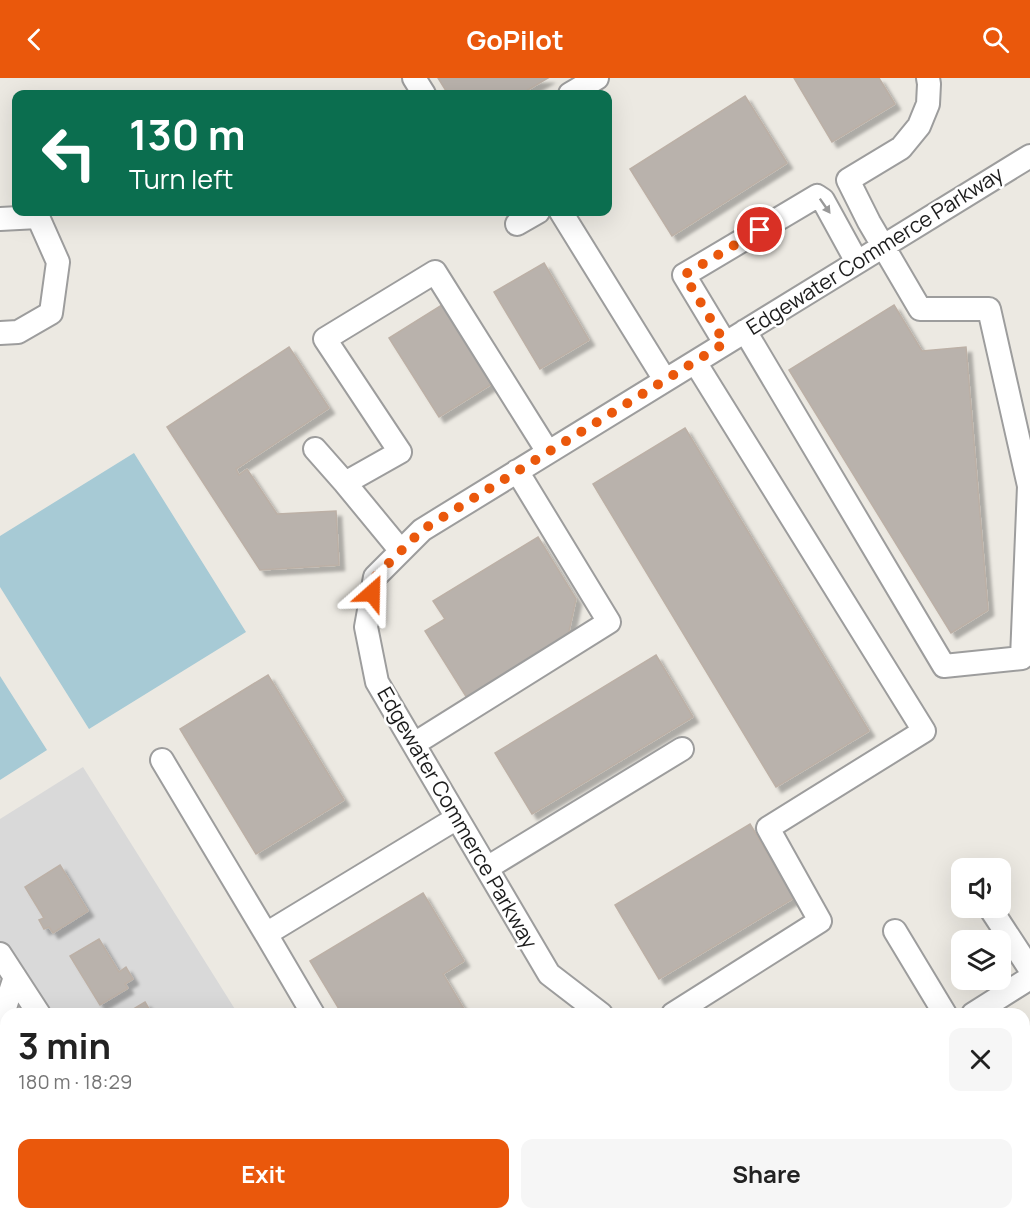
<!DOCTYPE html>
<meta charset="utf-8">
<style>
body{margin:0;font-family:Manrope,sans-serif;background:#f6f6f6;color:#222;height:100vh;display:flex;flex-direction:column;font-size:22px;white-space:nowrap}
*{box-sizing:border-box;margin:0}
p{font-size:20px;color:#767676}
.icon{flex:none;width:33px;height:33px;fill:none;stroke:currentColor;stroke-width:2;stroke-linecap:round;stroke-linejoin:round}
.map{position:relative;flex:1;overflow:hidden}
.details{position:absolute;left:0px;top:930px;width:1030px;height:212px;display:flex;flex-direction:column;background:#fff;border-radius:18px 18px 0 0;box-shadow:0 6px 24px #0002}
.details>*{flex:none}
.banner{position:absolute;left:12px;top:12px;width:600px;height:126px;border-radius:12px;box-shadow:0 6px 24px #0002;background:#0b6e4f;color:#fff;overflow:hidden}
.tools{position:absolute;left:951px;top:780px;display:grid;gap:12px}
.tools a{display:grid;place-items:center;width:60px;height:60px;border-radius:12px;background:#fff;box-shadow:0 6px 24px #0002;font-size:30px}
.pin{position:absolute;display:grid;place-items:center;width:51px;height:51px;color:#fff;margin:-26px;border:3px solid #fff;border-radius:50%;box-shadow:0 2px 6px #0007}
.me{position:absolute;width:66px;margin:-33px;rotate:25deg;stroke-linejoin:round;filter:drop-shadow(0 0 4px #0008)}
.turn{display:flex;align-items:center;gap:21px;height:126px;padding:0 18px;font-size:27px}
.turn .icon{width:78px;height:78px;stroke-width:2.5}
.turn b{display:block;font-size:42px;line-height:51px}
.round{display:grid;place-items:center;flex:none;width:63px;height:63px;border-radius:12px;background:#f6f6f6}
.overview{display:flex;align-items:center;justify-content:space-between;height:102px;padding:0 18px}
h1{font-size:36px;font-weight:700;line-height:45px}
.primary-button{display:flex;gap:12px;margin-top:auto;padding:12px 18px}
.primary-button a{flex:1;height:69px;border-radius:12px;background:#ea580c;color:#fff;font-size:24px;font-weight:700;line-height:69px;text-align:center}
.primary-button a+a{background:#f6f6f6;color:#222}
header{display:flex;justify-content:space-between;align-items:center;height:78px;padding:0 18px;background:#ea580c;color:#fff;font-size:27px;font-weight:700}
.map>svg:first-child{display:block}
.residential{fill:#d9d9d9}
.water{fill:#a7cad5}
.building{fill:#b9b2ac;stroke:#bcb0a6;stroke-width:1.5;filter:url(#shadow)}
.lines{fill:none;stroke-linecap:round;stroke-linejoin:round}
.minor-casing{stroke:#9d9d9d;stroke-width:26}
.minor{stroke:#fff;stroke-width:22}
.oneway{fill:#999}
.route{stroke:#ea580c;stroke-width:10;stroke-dasharray:0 18}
.labels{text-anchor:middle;stroke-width:5;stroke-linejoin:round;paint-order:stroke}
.street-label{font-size:21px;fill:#1c1c1c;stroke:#fff}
</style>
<header><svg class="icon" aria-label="back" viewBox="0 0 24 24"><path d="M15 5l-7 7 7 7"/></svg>GoPilot<svg class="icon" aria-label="search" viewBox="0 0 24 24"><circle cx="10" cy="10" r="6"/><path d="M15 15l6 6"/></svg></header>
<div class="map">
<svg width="1030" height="1141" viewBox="0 0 1030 1141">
<defs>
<filter id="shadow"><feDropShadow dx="5.5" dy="5.5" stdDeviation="1.5" flood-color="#0004"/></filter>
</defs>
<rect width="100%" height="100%" fill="#ece9e2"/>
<path class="residential" d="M83,689L238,936H6V1136H363L367,1141H0V741Z
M1030,946V1141H716L725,1136H1024V949Z"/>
<path class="water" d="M134,375L246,554L89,651L0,509V458Z
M0,598L47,672L0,702Z"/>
<path class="building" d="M438,0H548L521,16H448Z
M794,0H879L895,26L832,64Z
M745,18L787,85L672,158L630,91Z
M544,185L589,262L540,291L494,214Z
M445,225L495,304L439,339L389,260Z
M894,227L922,273L966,269L988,532L951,555L789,292Z
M289,269L329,330L236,391L239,397L247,391L277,436L336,433L339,487L260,492L167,349Z
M685,350L869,653L776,709L593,406Z
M538,459L576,521L568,558L467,620L425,553L445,541L433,523Z
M656,577L693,639L532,736L495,675Z
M268,597L344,722L256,776L180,651Z
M750,746L794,820L659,901L615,827Z
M60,787L88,833L53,855L49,849L44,851L39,842L44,840L25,809Z
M423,815L464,883L443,896L467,936H342L310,883Z
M99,861L119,894L126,889L133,901L125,906L128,910L100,927L70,878Z
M145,924L152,936H125Z
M1024,972H1030V1037L1024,1038Z
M1024,1071H1030V1111H1024Z
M6,1118V1136H28L24,1141H0V1123L1,1124Z"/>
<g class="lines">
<g class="minor-casing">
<path id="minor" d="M414,0L424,16
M570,16L597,0
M561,134L665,302
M0,141L38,139L58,184L51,235L18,254L0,255
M517,146L538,134
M745,253L944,588L1022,580L1029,408L989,231H920L869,144L848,102L901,70L919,48L928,26L929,6L928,0
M725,265L684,197L817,118L823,122L857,184
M315,371L345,405
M401,473L345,405L400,374L325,261L435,194L548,374
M414,666L609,544L517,393
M162,682L266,856
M487,790L682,671
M990,830L1030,891
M895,853L945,936
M0,876L39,936
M313,936L266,856L457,740
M601,936L549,896L377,604L366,549L375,499L422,452L1030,78
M673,936L820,843L768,750L924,653L695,284
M973,936L1030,900
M0,945L15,899
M168,1136L172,1141
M772,1136V1141"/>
</g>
<use href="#minor" class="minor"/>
</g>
<defs><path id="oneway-solid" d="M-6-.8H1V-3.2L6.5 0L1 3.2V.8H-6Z" transform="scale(1.5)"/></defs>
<use class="oneway" href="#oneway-solid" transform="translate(825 128) rotate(55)"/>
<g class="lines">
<path class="route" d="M372,515L375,499L422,452L725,265L684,197L760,152"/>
</g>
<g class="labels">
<g class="street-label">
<text transform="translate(875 173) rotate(-32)" y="7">Edgewater Commerce Parkway</text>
<text transform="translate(457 740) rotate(60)" y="7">Edgewater Commerce Parkway</text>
</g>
</g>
</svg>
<div class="tools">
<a><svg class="icon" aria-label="sound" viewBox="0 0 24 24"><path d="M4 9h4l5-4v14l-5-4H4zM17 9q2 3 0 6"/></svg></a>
<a><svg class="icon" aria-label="layers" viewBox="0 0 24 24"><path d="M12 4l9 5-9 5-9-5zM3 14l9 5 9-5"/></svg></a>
</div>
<div class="pin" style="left:760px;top:152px;background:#d93025"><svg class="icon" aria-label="arrive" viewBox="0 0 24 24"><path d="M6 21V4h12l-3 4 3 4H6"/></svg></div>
<svg class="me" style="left:372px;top:515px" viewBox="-20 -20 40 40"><path d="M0-17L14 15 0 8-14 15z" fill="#ea580c" stroke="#fff" stroke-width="4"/></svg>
<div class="banner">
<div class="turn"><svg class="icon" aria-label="left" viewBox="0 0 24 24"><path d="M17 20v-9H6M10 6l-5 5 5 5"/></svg><div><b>130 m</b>Turn left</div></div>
</div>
<section class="details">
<div class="overview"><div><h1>3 min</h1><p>180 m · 18:29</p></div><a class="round"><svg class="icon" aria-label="close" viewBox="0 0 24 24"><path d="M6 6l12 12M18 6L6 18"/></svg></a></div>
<div class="primary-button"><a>Exit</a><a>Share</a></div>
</section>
</div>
